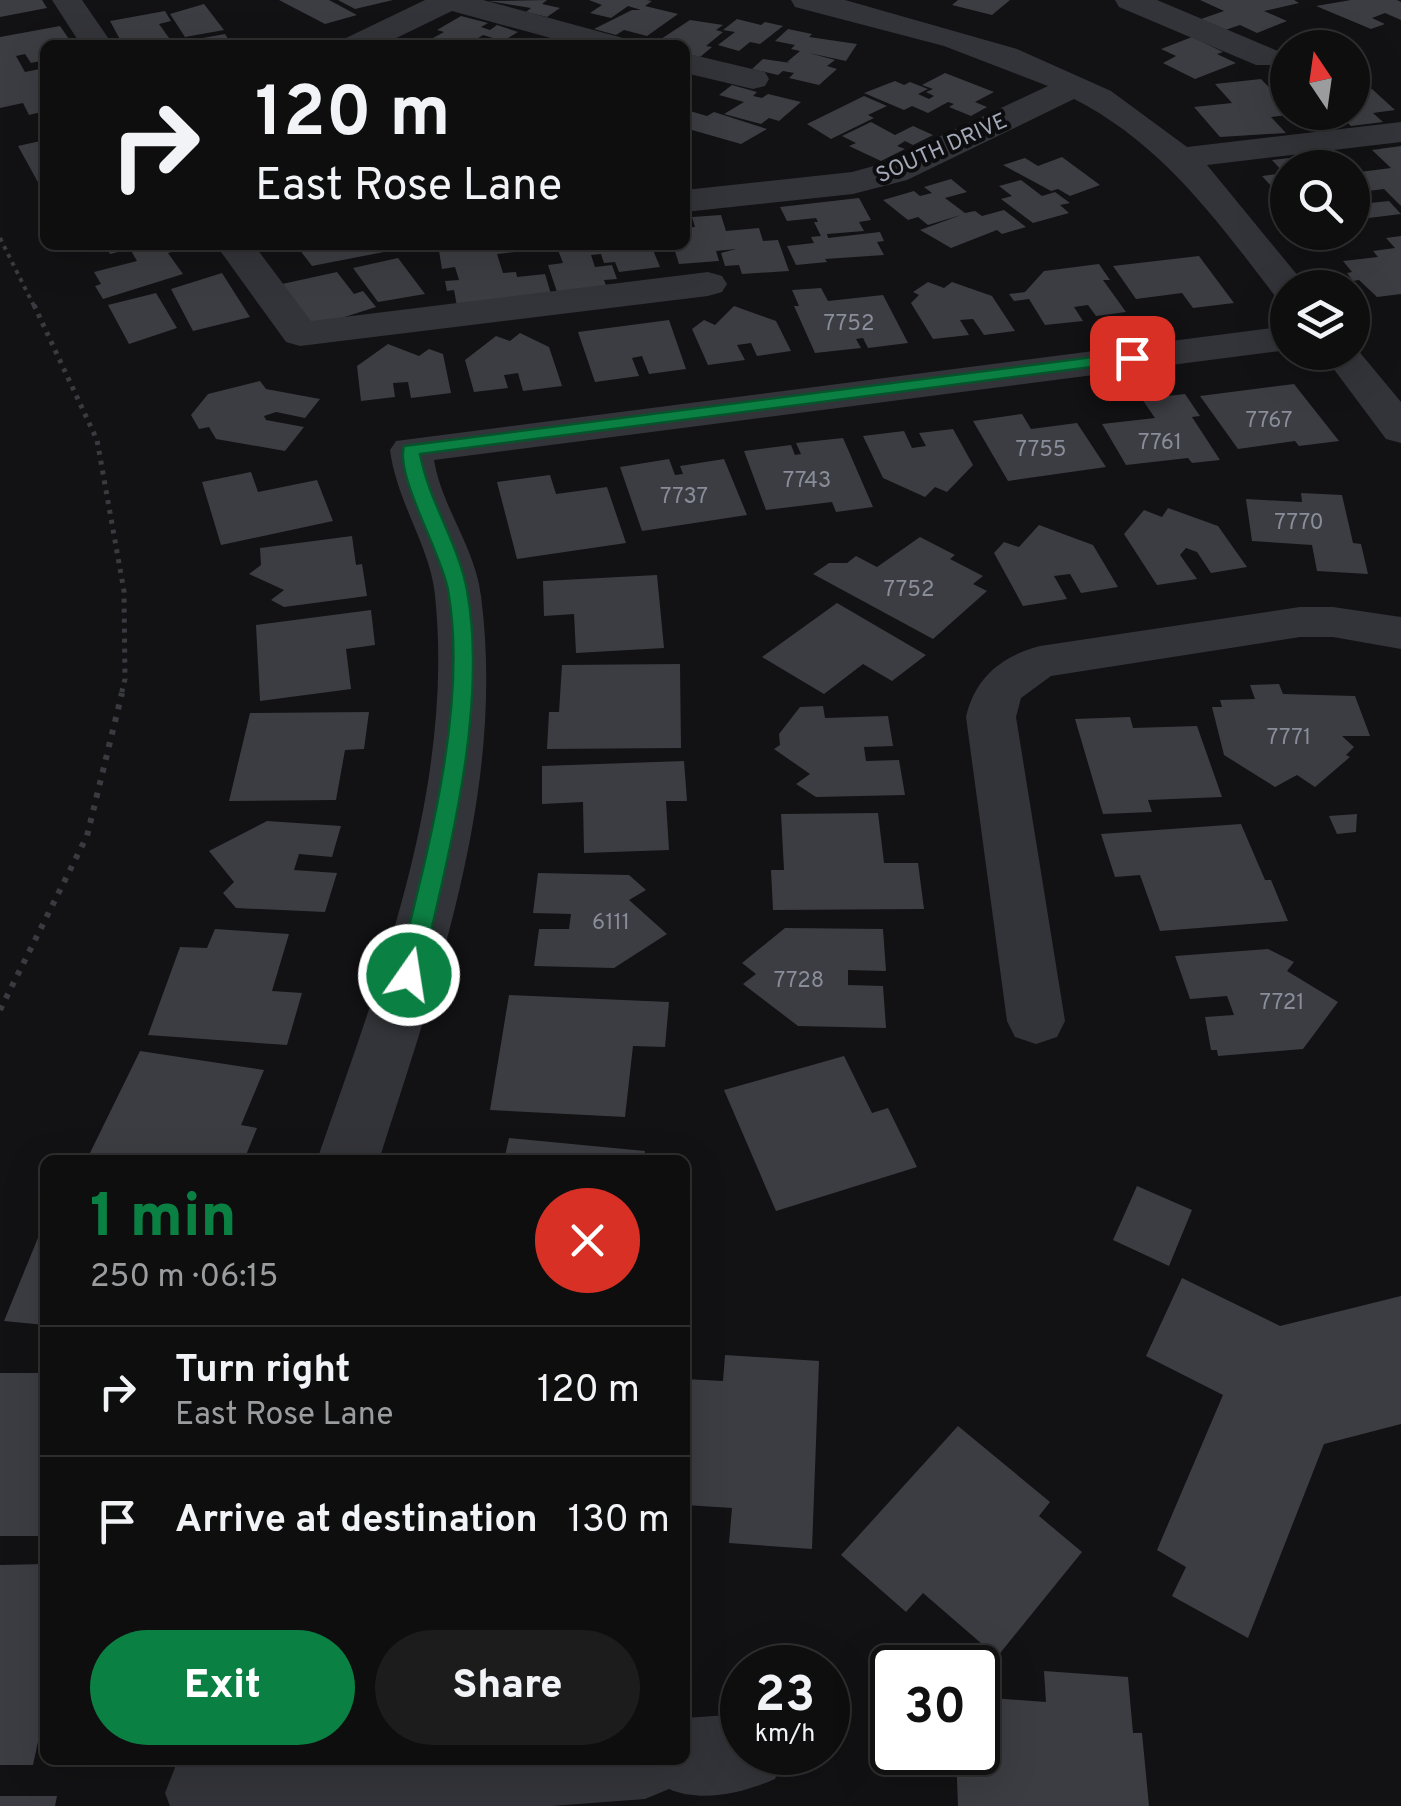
<!DOCTYPE html>
<meta charset="utf-8">
<style>
body{margin:0;font-family:Overpass,sans-serif;background:#1c1c1d;color:#f1f3f6;height:100vh;display:flex;flex-direction:column;font-size:38px;white-space:nowrap}
*{box-sizing:border-box;margin:0}
p{font-size:32px;color:#9b9c9e}
.icon{flex:none;width:55px;height:55px;fill:none;stroke:currentColor;stroke-width:2;stroke-linecap:round;stroke-linejoin:round}
.map{position:relative;flex:1;overflow:hidden}
.sheet{position:absolute;left:40px;top:1155px;width:650px;height:610px;display:flex;flex-direction:column;background:#0e0e0f;border-radius:15px;box-shadow:0 10px 40px #0002,0 0 0 2px #2e2e2f}
.sheet>*{flex:none}
.guide{position:absolute;left:40px;top:40px;width:650px;height:210px;border-radius:15px;box-shadow:0 10px 40px #0002,0 0 0 2px #2e2e2f;background:#0e0e0f;color:#f1f3f6;overflow:hidden}
.needle{width:65px;rotate:347deg}
.controls{position:absolute;left:1270px;top:30px;display:grid;gap:20px}
.controls a{display:grid;place-items:center;width:100px;height:100px;border-radius:50%;background:#0e0e0f;box-shadow:0 10px 40px #0002,0 0 0 2px #2e2e2f;font-size:50px}
.speed{position:absolute;left:720px;top:1645px;display:flex;gap:20px;font-size:50px;font-weight:700;text-align:center}
.speed>*{display:grid;place-content:center;width:130px;height:130px;border-radius:50%;background:#0e0e0f;box-shadow:0 10px 40px #0002,0 0 0 2px #2e2e2f;line-height:1}
.speed small{font-size:25px;font-weight:400}
.speed .limit{border:5px solid #111;border-radius:15px;background:#fff;color:#111}
.pin{position:absolute;display:grid;place-items:center;width:85px;height:85px;color:#fff;margin:-42px;border-radius:20px;box-shadow:0 5px 15px #0006}
.me{position:absolute;width:110px;margin:-55px;rotate:13deg;stroke-linejoin:round;filter:drop-shadow(0 0 8px #0008)}
.turn{display:flex;align-items:center;gap:35px;height:210px;padding:0 50px;font-size:45px}
.turn .icon{width:130px;height:130px;stroke-width:2.5}
.turn b{display:block;font-size:70px;line-height:85px}
.round{display:grid;place-items:center;flex:none;width:105px;height:105px;border-radius:52px;background:#1c1c1d}
.head{display:flex;align-items:center;justify-content:space-between;height:170px;padding:0 50px}
h1{font-size:60px;font-weight:800;line-height:75px;color:#0b8043}
.button{display:flex;gap:20px;margin-top:auto;padding:20px 50px}
.button a{flex:1;height:115px;border-radius:60px;background:#0b8043;color:#fff;font-size:40px;font-weight:800;line-height:115px;text-align:center}
.button a+a{background:#1c1c1d;color:#f1f3f6}
ul{padding:0;list-style:none}
li{display:flex;align-items:center;gap:30px;height:130px;padding:0 50px;border-top:2px solid #2e2e2f}
li div{flex:1}
li b{display:block;font-size:38px}
li em{font-style:normal}
.map>svg:first-child{display:block}
.building{fill:#3c3d42}
.lines{fill:none;stroke-linecap:round;stroke-linejoin:round}
.path-far2{stroke:#393b40;stroke-width:4;stroke-dasharray:4 5;stroke-linecap:butt}
.path-far1{stroke:#393b40;stroke-width:5;stroke-dasharray:4 6;stroke-linecap:butt}
.path{stroke:#393b40;stroke-width:6;stroke-dasharray:5 8;stroke-linecap:butt}
.minor{fill:#333439;fill-rule:evenodd}
.route{fill:#0b8043;stroke:#07532c;stroke-width:2.5}
.labels{text-anchor:middle;stroke-width:8;stroke-linejoin:round;paint-order:stroke}
.far-street-label{font-size:22px;fill:#a2a8b6;stroke:#0d0d0f}
.number-label{font-size:22px;fill:#888d99}
</style>
<div class="map">
<svg width="1401" height="1806" viewBox="0 0 1401 1806">
<rect width="100%" height="100%" fill="#121214"/>
<path class="building" d="M0,0H42L47,8L0,17Z
M279,0H329L357,15L325,24Z
M338,0H393L355,9Z
M547,0L542,4L560,8L547,17L526,12L531,8L488,1Z
M589,0H647L652,1L645,6L678,14L647,36L624,30L616,35L594,29L632,10H641L628,6L611,18L590,13L602,5Z
M958,0H1010L992,15L952,5Z
M1200,0H1294L1299,3L1264,11L1287,21L1257,33L1240,25L1225,30L1201,19L1224,11Z
M1351,0H1397L1401,2V20L1385,13L1372,18L1385,24L1371,29L1316,6Z
M204,4L224,30L185,37L170,14Z
M165,11L171,21L159,24L169,38L146,45H123L110,21Z
M461,16L488,23L481,27L490,30L497,25L518,32L503,41L483,35L467,45L433,38L444,32L437,30Z
M737,19L761,25L765,22L783,26L760,44L750,42L739,51L718,45L735,32L723,30Z
M690,20L723,25L716,30L723,32L706,46L712,47L700,57L685,53V45L661,39Z
M60,26L73,45H45V60L31,63L25,54L16,56L25,72L45,68V111L29,115L23,103L0,108V37Z
M788,29L812,34L809,37L857,44L846,61L809,53L835,60L827,66L837,69L819,85L789,78L794,73L783,71L778,75L752,69L763,59L791,63L787,62L800,51L791,49L795,45L775,41Z
M225,34L232,45H189L186,41Z
M1192,37L1223,52L1217,54L1236,63L1195,79L1163,63L1176,56L1161,49Z
M945,73L994,92L975,102L987,107L971,116L949,107L954,104L948,102L928,113L912,106L904,110L864,93L895,81L904,85L910,82L928,89L918,94L929,99L934,96L926,92L933,89L922,85Z
M1261,79L1279,98L1288,97V115L1271,117L1286,133L1220,137L1194,107L1232,103L1215,84Z
M732,85L757,92L753,96L762,98L768,94L801,102L779,121L769,118L761,124L724,114L744,102L719,95Z
M1372,89L1395,110L1373,113L1383,122L1351,126L1337,112H1352V91Z
M864,96L887,106L868,115L874,118L831,139L807,124Z
M690,111L707,116L714,112L767,129L741,144L685,128V115Z
M871,122L895,135L913,126L933,135L913,145L905,141L897,146L905,149L881,161L849,146L856,143L842,136Z
M45,140V195L18,146Z
M1401,146V206L1384,189L1360,192L1370,203L1389,201L1401,214L1352,220V173L1391,168L1372,150Z
M1307,156L1318,168H1288V199L1284,200L1262,176L1284,173L1272,160Z
M1062,157L1100,185L1070,196L1058,189L1051,191L1003,165L1025,158L1038,166Z
M951,179L967,192L945,198L965,213L975,211L982,216L1004,210L1026,227L1002,234L997,230L951,248L920,230L961,215L928,225L918,217L908,220L883,200L914,191L920,196L932,193L924,187Z
M1021,180L1042,196L1055,192L1070,203L1060,205L1069,213L1033,223L1001,199L1012,196L999,186Z
M859,198L871,220L859,222L864,231L827,234L828,238L880,232L884,241L877,242L884,255L825,259L827,262L796,265L787,246L814,243L811,237L821,236L814,222H818L816,218L787,221L780,207Z
M721,215L726,231L759,228L763,241L778,240L789,271L742,274L739,265L725,266L721,253L736,249L716,251L719,261L679,264L673,245H685V228L695,227L692,217Z
M1401,236V294L1377,297L1359,280L1353,281L1347,273L1352,272L1343,261L1378,257L1373,251L1395,248L1386,238Z
M105,245H195L196,246L168,253L183,274L103,299L95,286L101,284L94,272L137,261L130,249L110,254Z
M296,245H384L389,251L312,266Z
M438,245H523L525,251L497,254L503,273L516,272L517,277L545,274L551,294L457,306L454,290L447,291L445,281L459,280L455,267L442,269Z
M597,245H651L660,267L619,272L615,262L604,263L601,254L591,255L595,267L612,265L617,279L604,280L607,288L558,295L548,265L563,263L558,250Z
M1199,256L1234,303L1193,308L1182,293L1136,299L1113,266Z
M398,258L425,294L378,302L353,268Z
M1099,264L1110,280H1103L1126,312L1096,316L1088,305L1074,307L1083,321L1045,325L1029,299L1014,301L1009,294L1025,292L1044,271Z
M337,272L354,294L363,291L376,307L313,327L282,284Z
M222,273L250,317L193,331L171,289Z
M928,282L944,288L952,282L992,296L1015,331L984,335L973,319L960,320L969,335L933,339L911,303L919,295L913,292Z
M821,288L828,301L883,295L908,343L868,348L863,338L856,339L861,348L815,353L794,306H799L792,290Z
M156,293L177,328L129,344L108,305Z
M734,306L776,321L791,351L757,356L751,343L737,345L745,360L708,365L692,329L704,320L715,325Z
M669,320L686,369L649,374L642,356L632,358L639,376L595,382L578,332Z
M520,333L549,347L562,386L523,391L518,373L504,375L508,388L474,392L465,360L496,336L510,341Z
M388,344L419,356L429,349L443,354L451,393L411,398L408,382L393,383L395,397L361,401L357,366Z
M260,381L266,389L320,399L305,418L276,412L264,416L266,420L304,427L285,451L216,439L209,427L199,429L191,415L208,394Z
M1294,384L1339,441L1299,446L1295,441L1238,449L1200,396Z
M1185,394L1200,416L1192,417L1220,460L1192,463L1188,458L1126,465L1102,424L1155,418L1142,399Z
M1022,414L1031,429L1077,423L1106,467L1008,481L973,421Z
M953,429L973,465L947,492L935,487L925,497L883,478L863,436L904,431L912,448L926,446L919,433Z
M843,438L873,507L836,512L832,502L766,510L744,451L791,445L795,455L801,454L796,443Z
M669,459L675,475L683,474L680,466L724,459L747,515L642,531L620,467Z
M251,472L258,492L317,480L333,521L221,545L202,482Z
M550,475L556,494L607,487L626,543L517,559L497,482Z
M1301,493L1342,495L1353,543L1361,544L1368,574L1317,571L1312,545L1252,541L1246,499L1302,502Z
M1168,508L1218,526L1247,567L1211,573L1197,552L1186,548L1180,555L1197,579L1157,585L1124,534L1144,510L1162,517Z
M1039,525L1093,545L1118,587L1081,593L1070,574L1054,576L1067,599L1023,606L994,553L1004,542L1019,547Z
M352,536L356,565L362,564L367,596L284,607L271,600L284,590L249,574L261,565L260,548Z
M920,537L955,555L950,559L983,576L973,584L987,591L933,639L813,574L829,563H847L856,556L877,567Z
M657,575L664,648L576,653L574,614L544,616L543,581Z
M837,603L926,655L892,681L863,664L824,694L762,657Z
M371,610L375,645L346,649L351,689L260,701L256,625Z
M680,664L681,748L547,749L549,712H559L562,665Z
M1279,684L1283,694L1355,696L1370,736H1342L1354,747L1346,755L1350,757L1315,787L1297,775L1275,787L1224,755L1212,707H1222L1220,700L1255,699L1250,685Z
M823,706L825,718L888,716L893,746L864,747L866,761L899,760L905,795L816,797L796,784L810,774L774,749L780,745L779,734L800,707Z
M369,712L364,749L345,750L336,800L229,801L250,713Z
M1130,717L1133,728L1197,726L1222,797L1148,800L1152,812L1103,814L1075,719Z
M684,761L687,801H666L669,850L584,853L583,802L542,804V766Z
M878,813L884,863H918L924,909L773,910L771,870H784L781,814Z
M1357,814L1356,832L1337,834L1329,816Z
M267,821L341,826L332,857L299,854L294,870L337,873L325,912L236,908L223,893L234,882L209,851Z
M1241,824L1265,880H1271L1288,921L1160,931L1140,875L1115,877L1101,834Z
M538,873L629,875L646,890L629,900L667,934L614,968L534,966L539,929H569L571,914L533,913Z
M785,928L883,929L886,971L848,970V985L883,986L886,1028L798,1026L743,984L756,974L742,963Z
M215,929L289,934L272,991L302,993L287,1045L148,1035L180,947L207,948Z
M1268,949L1294,962L1287,971L1338,1002L1303,1049L1218,1056L1217,1050H1211L1205,1017L1234,1015L1227,996L1190,999L1175,956Z
M509,995L669,1002L665,1047L633,1046L625,1117L490,1110Z
M140,1051L264,1070L241,1125L257,1128L244,1160L87,1159Z
M844,1056L872,1113L888,1108L917,1167L776,1211L724,1090Z
M509,1138L645,1151L644,1160H504Z
M1137,1186L1192,1210L1169,1266L1113,1240Z
M42,1228L45,1325L4,1321Z
M1182,1278L1280,1326L1401,1296V1424L1324,1444L1248,1638L1172,1596L1186,1567L1157,1550L1223,1395L1146,1356Z
M725,1355L819,1361L812,1549L729,1543L732,1508L685,1505V1379L723,1381Z
M0,1373H45V1536H0Z
M958,1426L1050,1502L1039,1516L1082,1552L997,1657L923,1593L906,1612L841,1555Z
M45,1564V1709L33,1765H0V1565Z
M1044,1671L1128,1677L1133,1733H1142L1149,1806H958L956,1752H978V1697L1046,1702Z
M0,1796H57L55,1806H0Z"/>
<g class="lines">
<path class="path-far2" d="M0,238L35,308"/>
<path class="path-far1" d="M34,305L97,440L124,591L125,679L121,695"/>
<path class="path" d="M0,1010L87,836L122,693"/>
<path class="minor" d="M52,0H82L113,45H81Z
M425,0H483L623,38L628,45H576L452,11L382,45H341L346,38Z
M791,0H845L1017,49L1111,91L1187,147L1401,122V142L1207,165L1308,288H1288V299L1275,296C1217,220 1161,143 1074,99L907,180L853,194L685,212V190L852,172L881,164L1048,86L944,46L795,7Z
M1115,0H1157L1278,51L1283,58L1278,65H1256L1119,7Z
M685,53L765,72L769,79L765,86L753,89L685,73Z
M216,245H254L311,321L708,272L722,276L727,284L722,292L708,296L300,346L286,342Z
M1288,326V350L434,460C442,508 475,547 481,596C506,788 437,979 379,1160H317C379,980 455,789 435,595C430,546 397,503 390,450L396,441Z
M1352,343L1401,402V443L1386,439L1321,352H1352Z
M1300,607H1333L1401,617V649L1333,637H1300L1051,676L1021,698L1016,717L1065,1021L1057,1037L1036,1044L1015,1037L1007,1021L966,717C975,677 1002,656 1040,646Z
M742,1714V1752H787L775,1779C744,1793 701,1803 669,1789L645,1799L552,1806H170L165,1793L176,1765L189,1760H685V1718Z"/>
</g>
<path class="route" d="M1132,352L1141,358L1138,361L420,454C429,502 458,542 467,590C489,709 447,859 421,975L418,982H401L397,975C425,860 469,708 448,590C441,552 395,476 404,446Z"/>
<g class="labels">
<g class="far-street-label">
<text transform="translate(941 147) rotate(-24)" y="8">SOUTH DRIVE</text>
</g>
<g class="number-label">
<text x="849" y="330">7752</text>
<text x="1269" y="427">7767</text>
<text x="1160" y="449">7761</text>
<text x="1041" y="456">7755</text>
<text x="807" y="487">7743</text>
<text x="684" y="503">7737</text>
<text x="1299" y="529">7770</text>
<text x="909" y="596">7752</text>
<text x="1289" y="744">7771</text>
<text x="611" y="929">6111</text>
<text x="799" y="987">7728</text>
<text x="1282" y="1009">7721</text>
</g>
</g>
</svg>
<div class="controls">
<a><svg class="needle" viewBox="-14 -14 28 28"><path d="M0-13l5 13h-10z" fill="#e53935"/><path d="M0 13l5-13h-10z" fill="#9b9c9e"/></svg></a>
<a><svg class="icon" aria-label="search" viewBox="0 0 24 24"><circle cx="10" cy="10" r="6"/><path d="M15 15l6 6"/></svg></a>
<a><svg class="icon" aria-label="layers" viewBox="0 0 24 24"><path d="M12 4l9 5-9 5-9-5zM3 14l9 5 9-5"/></svg></a>
</div>
<div class="speed"><div>23<small>km/h</small></div><div class="limit">30</div></div>
<div class="pin" style="left:1132px;top:358px;background:#d93025"><svg class="icon" aria-label="arrive" viewBox="0 0 24 24"><path d="M6 21V4h12l-3 4 3 4H6"/></svg></div>
<svg class="me" style="left:409px;top:975px" viewBox="-20 -20 40 40"><circle r="17" fill="#0b8043" stroke="#fff" stroke-width="3"/><path d="M0-11L8 9 0 5-8 9z" fill="#fff"/></svg>
<div class="guide">
<div class="turn"><svg class="icon" aria-label="right" viewBox="0 0 24 24"><path d="M7 20v-9h11M14 6l5 5-5 5"/></svg><div><b>120 m</b>East Rose Lane</div></div>
</div>
<section class="sheet">
<div class="head"><div><h1>1 min</h1><p>250 m · 06:15</p></div><a class="round" style="background:#d93025;color:#fff"><svg class="icon" aria-label="close" viewBox="0 0 24 24"><path d="M6 6l12 12M18 6L6 18"/></svg></a></div>
<ul>
<li><svg class="icon" aria-label="right" viewBox="0 0 24 24"><path d="M7 20v-9h11M14 6l5 5-5 5"/></svg><div><b>Turn right</b><p>East Rose Lane</p></div><em>120 m</em></li>
<li><svg class="icon" aria-label="arrive" viewBox="0 0 24 24"><path d="M6 21V4h12l-3 4 3 4H6"/></svg><div><b>Arrive at destination</b></div><em>130 m</em></li>
</ul>
<div class="button"><a>Exit</a><a>Share</a></div>
</section>
</div>
